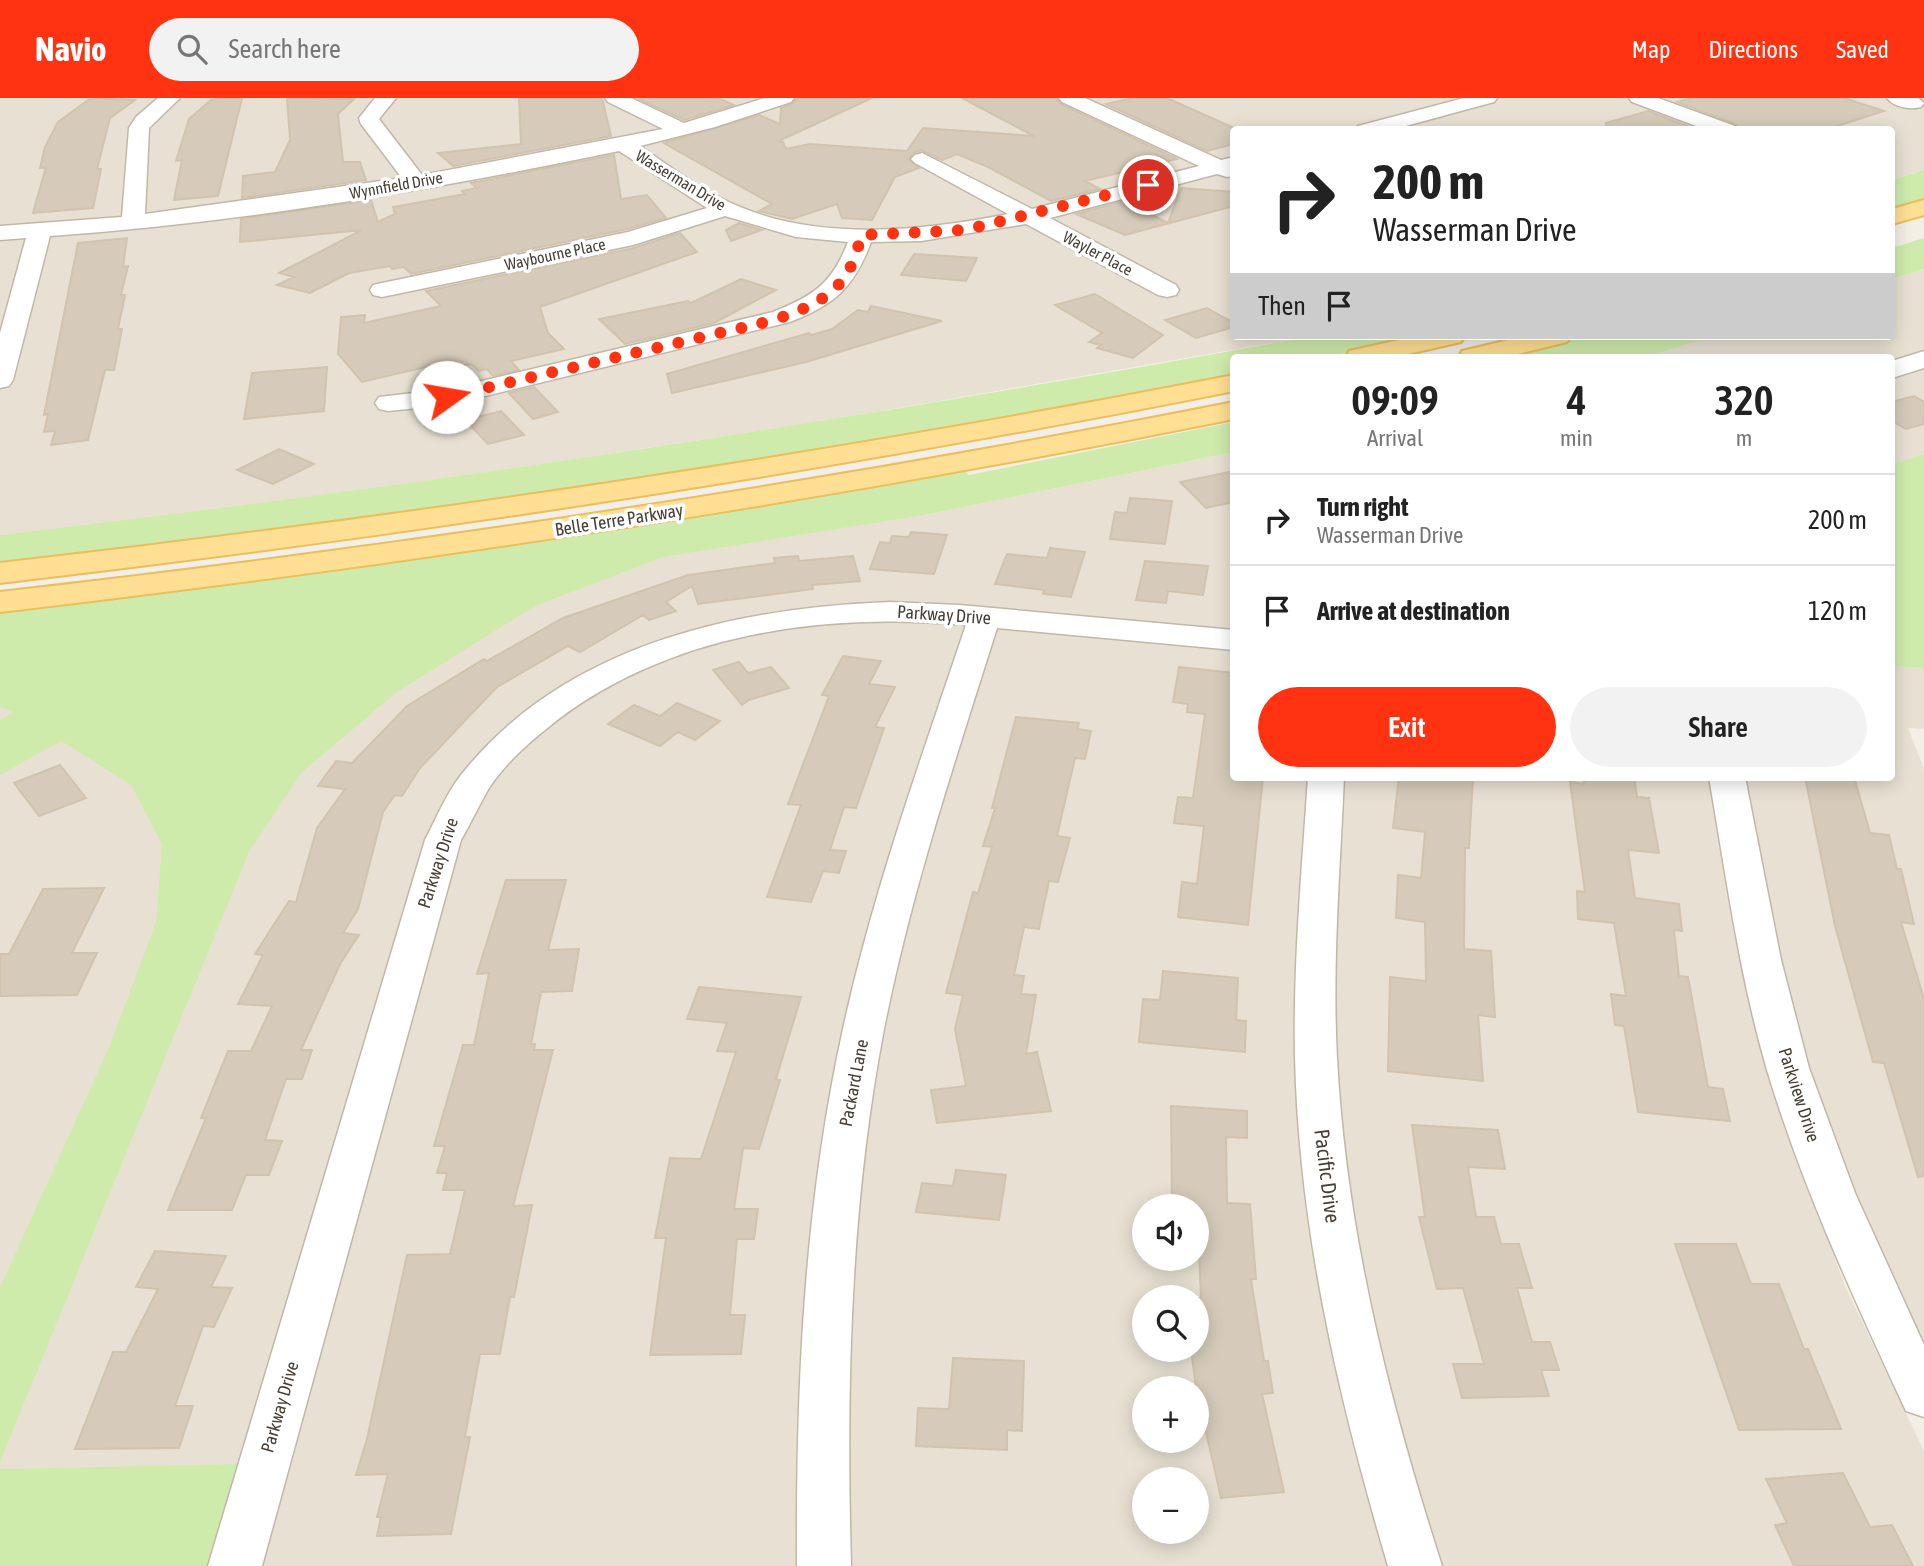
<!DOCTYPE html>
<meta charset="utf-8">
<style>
body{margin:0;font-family:"Asap Condensed",sans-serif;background:#f2f2f2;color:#222;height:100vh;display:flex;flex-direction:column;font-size:26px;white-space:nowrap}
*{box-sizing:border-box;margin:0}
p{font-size:23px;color:#767676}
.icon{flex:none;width:38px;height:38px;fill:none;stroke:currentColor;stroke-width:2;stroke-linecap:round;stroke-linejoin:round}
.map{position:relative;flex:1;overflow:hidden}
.details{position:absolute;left:1230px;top:256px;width:665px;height:427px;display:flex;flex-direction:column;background:#fff;border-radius:7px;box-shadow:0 4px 18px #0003}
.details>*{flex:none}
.banner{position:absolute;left:1230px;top:28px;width:665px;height:214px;border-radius:7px;box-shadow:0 4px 18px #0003;background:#fff;color:#222;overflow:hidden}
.controls{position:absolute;left:1132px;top:1096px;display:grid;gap:14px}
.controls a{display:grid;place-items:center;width:77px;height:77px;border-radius:50%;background:#fff;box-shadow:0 4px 18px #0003;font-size:35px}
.pin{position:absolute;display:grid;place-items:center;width:60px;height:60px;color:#fff;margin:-30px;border:4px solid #fff;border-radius:50%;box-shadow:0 2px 7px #0007}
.me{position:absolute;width:77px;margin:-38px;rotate:77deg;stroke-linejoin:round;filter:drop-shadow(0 0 5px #0008)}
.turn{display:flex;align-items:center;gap:24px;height:147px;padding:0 28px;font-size:32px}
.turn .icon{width:91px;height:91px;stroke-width:2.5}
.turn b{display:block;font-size:49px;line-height:60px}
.then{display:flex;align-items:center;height:66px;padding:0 28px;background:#0003;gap:14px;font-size:26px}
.eta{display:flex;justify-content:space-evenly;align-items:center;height:119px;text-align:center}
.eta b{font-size:42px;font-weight:600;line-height:49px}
.cta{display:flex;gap:14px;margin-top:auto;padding:14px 28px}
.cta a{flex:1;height:80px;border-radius:42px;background:#ff3211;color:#fff;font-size:28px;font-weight:600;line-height:80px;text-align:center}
.cta a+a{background:#f2f2f2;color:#222}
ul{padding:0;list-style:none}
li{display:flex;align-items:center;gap:21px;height:91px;padding:0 28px;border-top:2px solid #e0e0e0}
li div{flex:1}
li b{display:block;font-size:26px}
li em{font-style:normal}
header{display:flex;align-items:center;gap:42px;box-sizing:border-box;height:98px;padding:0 35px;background:#ff3211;color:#fff}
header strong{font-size:33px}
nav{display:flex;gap:38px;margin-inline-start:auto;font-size:24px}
.search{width:490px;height:63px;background:#f2f2f2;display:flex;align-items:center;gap:18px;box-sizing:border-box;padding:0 24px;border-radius:38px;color:#767676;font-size:26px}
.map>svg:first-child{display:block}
.residential{fill:#e8e1d3;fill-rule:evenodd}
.green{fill:#cfebac}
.building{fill:#d6cbba;stroke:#d1c3ad;stroke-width:2}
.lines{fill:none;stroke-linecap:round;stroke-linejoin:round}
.minor-casing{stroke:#c0b7a8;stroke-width:3}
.major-casing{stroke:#eabe5d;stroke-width:4}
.minor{fill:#fff;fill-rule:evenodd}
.major{fill:#ffdf93;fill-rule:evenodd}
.route{stroke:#ff3211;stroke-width:12;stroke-dasharray:0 21.6}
.labels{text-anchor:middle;stroke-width:7;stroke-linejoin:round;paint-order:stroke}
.far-street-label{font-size:16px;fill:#473f35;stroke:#fff}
.street-label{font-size:18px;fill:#473f35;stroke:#fff}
.near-street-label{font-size:21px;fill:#473f35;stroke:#fff}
</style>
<header>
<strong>Navio</strong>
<div class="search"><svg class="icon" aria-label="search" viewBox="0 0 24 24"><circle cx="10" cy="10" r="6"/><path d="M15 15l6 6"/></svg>Search here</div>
<nav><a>Map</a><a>Directions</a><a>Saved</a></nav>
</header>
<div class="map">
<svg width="1924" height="1468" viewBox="0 0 1924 1468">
<rect width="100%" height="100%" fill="#f4efe6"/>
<path class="residential" d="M0,0H1924V72L1892,82V32H1234V238H1313L818,324L489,374L237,410L0,437Z
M1924,171V356L1906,363L1892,367V259H1647L1714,238H1892V181Z
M1234,354V679H1710L1779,1009L1845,1188L1924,1353V1468H0V535L924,417ZM1144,1108H1197V1160H1144ZM1144,1199H1197V1251H1144ZM1144,1290H1197V1342H1144ZM1144,1381H1197V1433H1144Z
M1892,568L1922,570L1924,574V631L1908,630L1924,671V1261L1819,1012L1776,851L1743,679H1892Z"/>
<path class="green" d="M1924,72V102L1892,112V82Z
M1924,140V171L1892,181V150Z
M1313,238H1422L1327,259H1234V279L647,382L0,469V437C440,386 878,318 1313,238Z
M1582,238H1714L1647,259H1499Z
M1234,324V354L924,417L663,459L535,508L397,594L302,674L249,754L0,1364V1189L110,947L156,824L162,746L131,687L61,643L0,677V622L13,614L0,609V511L964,372L969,377Z
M1924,356V574L1922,570L1892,568V367Z
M237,1366L207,1468H0V1371Z"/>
<path class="building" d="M91,0L135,2L110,20L97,71H101L93,110L33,115L46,69L40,70L45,49L58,24Z
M219,0H242L218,98L174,102L182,62L176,63L189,21L211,2Z
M287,0L354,1L338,16L343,64H360L366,82L242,100L243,78L275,74L290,42Z
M519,0H602L611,38L453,68L438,55L521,46Z
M637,0H718L734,7L684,22Z
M797,0H872L783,41L780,43L783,44L786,51L810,46L907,53L923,30L1034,38L962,0H1056L1061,6L1177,61L1085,83L1100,91L1051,103L988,69L957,56L942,62L921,52L913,55L908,61L919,70L895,79L872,122L842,120L837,106L792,121L759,113L772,106L664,45L759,17L780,26L781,10L792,6Z
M1133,0H1167L1234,30V46L1207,53L1106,6Z
M1692,0H1844L1884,13L1825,32H1740L1736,26L1677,4Z
M1648,13L1698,32H1607L1606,25Z
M614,57L621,101L647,97L666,120L627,131L411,176L404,169L392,171L390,168L349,175L310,195L277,187L294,179L279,175L362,132L240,144L241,121L371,102L378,124L395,116L393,109L465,96L462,93L477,90L471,85Z
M1181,90L1234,94V108L1125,137L1076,116L1124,103L1168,125Z
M739,125L762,132L731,143L726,132Z
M680,135L697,154L540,209L548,235L564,251L511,263L519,272L493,278L487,271L479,273L471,266L454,270L447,264L362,284L338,256L341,219L365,217L364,225L441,208L426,193L634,150Z
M127,140L123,169L128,168L121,197H125L118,231H122L114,272H105L88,342L51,347L55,333L44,334L48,316L44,317L78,145Z
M914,156L977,160L966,183L901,177Z
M741,181L776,192L714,225L625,246L599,221L688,203L691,205Z
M1095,196L1163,237L1133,260L1097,250L1101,247L1089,244L1102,235L1055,207Z
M871,208L942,223L806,264L672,295L667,276L809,235L812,237L832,231L858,212L868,214Z
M1207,210L1234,225V229L1196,240L1165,222Z
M327,269L324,313L244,321L252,275Z
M534,289L558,314L533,321L509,295Z
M1914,298L1924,304V326L1906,331L1892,323V304Z
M501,313L524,337L488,346L465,322Z
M279,351L314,366L273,386L237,372Z
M1234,373V404L1206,410L1180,384Z
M1130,400L1172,403L1165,446L1110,441L1115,414L1127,415Z
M911,434L947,437L934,476L870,471L880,444L890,445L892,438L909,439Z
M1050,450L1085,454L1071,499L1043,496L1044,492L995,486L1007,456L1047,460Z
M798,458L799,463L853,458L860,483L812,487L813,491L698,506L692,488L666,504L676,513L649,522L643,517L580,554L568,548L497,589L420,670L402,698L395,697L383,714L358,811L343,835L359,837L340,866L301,952H312L302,981H286L265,1042L282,1043L269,1077H246L232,1112H168L206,1020H201L228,953H251L272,908L238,906L263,857L255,856L289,803L296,804L317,730L345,691L318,688L336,663L352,665L407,608L484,561L487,563L563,520L688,477L775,465L774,460Z
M1145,463L1208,468L1203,497L1168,493L1166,505L1136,502Z
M843,558L881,563L869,586L895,589L875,629L884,630L856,710L844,709L830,752L846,753L839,775L823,773L811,804L767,799L801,707L788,706L829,598L822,597Z
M739,564L748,575L771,569L789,590L749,602L742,607L713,572Z
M1179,569L1234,575V679H1263L1248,827L1178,819L1182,784L1197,786L1204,728L1174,725L1178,699L1193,700L1205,616L1187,614L1188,606L1173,604Z
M677,605L720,623L695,642L678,634L660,648L608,626L634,607L660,618Z
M1016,619L1079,625L1077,631L1091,633L1085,661L1075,660L1057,738L1070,740L1058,784L1049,783L1039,831L1024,829L1014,877L1024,878L1021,896L1036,897L1026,956L1037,954L1051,1013L937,1025L931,992L966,988L955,931L963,897L946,895L973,794L978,795L992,749L983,748L995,710H992Z
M60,667L86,700L39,718L14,685Z
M1399,679H1473L1469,750H1465L1464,851L1491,853L1495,919L1478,917L1483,983L1388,973L1390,879L1426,883L1425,824L1396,820L1398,777L1421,780L1425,734L1393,730Z
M1583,679H1634L1637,699L1649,700L1659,755L1628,752L1635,800L1679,806L1682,833L1674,832L1679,878L1688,879L1708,989L1723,991L1730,1023L1638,1014L1624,928L1615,927L1611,896L1626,898L1614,825L1578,821L1577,793L1585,794L1570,684L1584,686Z
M1805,679H1854L1870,735L1889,737L1897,771H1901L1914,826L1901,824L1924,901V1078L1918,1079L1884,965L1873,964L1835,828Z
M506,782H566L548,852L579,851L572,893L541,894L531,946H535L534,952H553L513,1108L532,1107L514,1199H510L500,1256H480L465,1339H470L451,1436L377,1438L381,1419H377L388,1376L356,1377L367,1341L407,1157L450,1156L465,1092H443L447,1075H437L445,1048H434L463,947H474L489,875L477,876Z
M104,790L72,855H97L77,897L0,898V856H9L43,791Z
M1163,873L1238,880L1236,922L1246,923L1245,954L1139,944L1143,901L1160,902Z
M699,889L801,899L776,981L780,982L759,1051L743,1050L734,1111H758L754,1141H737L730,1217H745L741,1256L650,1257L666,1140H655L670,1060L701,1061L736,954L717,953L727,925L687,921Z
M1171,1008L1247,1013V1040L1226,1039L1227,1105L1250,1106L1256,1181H1251L1264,1263H1268L1273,1295L1262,1296L1284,1394L1221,1400L1196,1290L1191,1251H1197V1200H1201L1197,1108H1172Z
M1412,1027L1498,1032L1505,1071L1468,1069L1476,1119H1494L1501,1146H1519L1532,1190H1517L1532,1244H1550L1559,1272H1541L1549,1298L1462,1300L1453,1266H1484L1463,1190L1437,1191L1419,1119H1425Z
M956,1072L1006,1077L999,1122L916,1114L922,1085L953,1088Z
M1675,1146H1736L1751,1186H1779L1804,1251H1808L1841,1331L1739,1332Z
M155,1153L226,1158L211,1189L232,1190L214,1229L203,1228L175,1308H193L179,1350L75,1351L113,1254H126L158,1191L136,1189Z
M953,1260L1024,1263L1022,1333L1007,1332V1352L916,1348L918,1310L949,1311Z
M1843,1375L1870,1429L1892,1427L1913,1468H1794L1775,1427L1787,1425L1766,1381Z"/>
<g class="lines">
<g class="minor-casing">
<path id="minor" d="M158,0H180L149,30L145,116L402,80L361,26L359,20L375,0H396L379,21L422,77L663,31L608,4L605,0H631L684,25L765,0H794L791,4L715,29L640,48C672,70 704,94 740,109C822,143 923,133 1008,116L915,65L911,61L915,57L922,55L1032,111L1199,68L1062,4L1059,0H1085L1221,62L1234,59V78L1227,79L1217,76L1050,120L1176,187L1179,192L1176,197L1167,199L1158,197L1026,126L921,143L871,144C854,190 834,207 790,224L448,307L388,313L379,311L375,305L379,299L448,291L773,214C813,198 832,186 848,144L796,139L725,118L633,147L382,199L373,197L370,192L373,187L382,185L628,134L707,110L619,53C432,92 241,125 50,138L13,282L9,288L0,290V235L26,140L0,142V128L122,119L129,30L136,19Z
M1464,0H1497L1494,4L1391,32H1355L1358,28Z
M1629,0H1658L1735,28L1738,32H1707L1632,4Z
M1887,0H1918L1924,5L1921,9C1911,12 1893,9 1887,0Z
M1924,253V270L1892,280V263Z
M890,504L959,507L1234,532V552L997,530C955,663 911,794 884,931C850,1108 846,1289 851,1468H797C796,1288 804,1108 843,931C873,793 921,661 966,527C824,514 672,535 556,623C532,642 506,664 489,690C479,707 471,725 461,742L262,1468H208L425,742C436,721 446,696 461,677C563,548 733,510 890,504Z
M1308,679H1344C1340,772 1332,867 1337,960C1346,1134 1389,1303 1442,1468H1388C1339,1302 1299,1133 1295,959C1293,866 1302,772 1308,679Z
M1709,679H1745L1781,862L1809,970L1855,1095L1924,1247V1319L1906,1313L1899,1298C1850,1192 1801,1085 1767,972C1739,876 1726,777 1709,679Z"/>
</g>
<g class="major-casing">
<path id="major" d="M1924,102V117L1892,126V111Z
M1417,238H1465L1461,244L1395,259H1346L1349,253Z
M1525,238H1571L1567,244L1505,259H1459L1462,253Z
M1234,277V293C825,374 414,437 0,485V465C414,418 825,357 1234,277Z
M1234,304V321C825,403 414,466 0,514V494C414,447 825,385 1234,304Z"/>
</g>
<use href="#minor" class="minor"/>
<use href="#major" class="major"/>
</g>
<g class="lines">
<path class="route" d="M447,299L758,226C789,218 830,205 848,174C854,163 858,149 862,137L965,132L1148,87"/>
</g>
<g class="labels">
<g class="far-street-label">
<text transform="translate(681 82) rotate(31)" y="6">Wasserman Drive</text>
<text transform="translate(396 87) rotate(-10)" y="6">Wynnfield Drive</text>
<text transform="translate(1098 155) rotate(28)" y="6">Wayler Place</text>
<text transform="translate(555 156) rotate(-12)" y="6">Waybourne Place</text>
</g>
<g class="street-label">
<text transform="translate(619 422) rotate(-9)" y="6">Belle Terre Parkway</text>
<text transform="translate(944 517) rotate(4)" y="6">Parkway Drive</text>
<text transform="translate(438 765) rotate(-72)" y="6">Parkway Drive</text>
<text transform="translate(854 985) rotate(-79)" y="6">Packard Lane</text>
<text transform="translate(1799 997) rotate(72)" y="6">Parkview Drive</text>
<text transform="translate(280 1309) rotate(-74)" y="6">Parkway Drive</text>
</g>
<g class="near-street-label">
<text transform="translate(1327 1078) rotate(83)" y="7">Pacific Drive</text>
</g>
</g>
</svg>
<div class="controls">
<a><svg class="icon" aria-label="sound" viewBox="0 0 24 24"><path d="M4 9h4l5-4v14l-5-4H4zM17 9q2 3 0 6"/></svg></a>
<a><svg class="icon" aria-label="search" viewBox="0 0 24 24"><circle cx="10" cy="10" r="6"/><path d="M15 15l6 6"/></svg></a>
<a>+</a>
<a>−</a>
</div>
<div class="pin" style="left:1148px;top:87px;background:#d93025"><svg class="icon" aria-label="arrive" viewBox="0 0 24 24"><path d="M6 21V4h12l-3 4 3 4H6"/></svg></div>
<svg class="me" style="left:447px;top:299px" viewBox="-20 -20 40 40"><circle r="19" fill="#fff"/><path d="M0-13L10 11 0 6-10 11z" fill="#ff3211"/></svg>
<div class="banner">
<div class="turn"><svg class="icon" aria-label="right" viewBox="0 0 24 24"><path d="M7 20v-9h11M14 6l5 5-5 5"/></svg><div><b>200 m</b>Wasserman Drive</div></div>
<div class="then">Then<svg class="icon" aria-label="arrive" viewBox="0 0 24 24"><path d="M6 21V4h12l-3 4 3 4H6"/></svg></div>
</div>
<section class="details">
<div class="eta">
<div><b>09:09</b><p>Arrival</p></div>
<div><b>4</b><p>min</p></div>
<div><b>320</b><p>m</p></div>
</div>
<ul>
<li><svg class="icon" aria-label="right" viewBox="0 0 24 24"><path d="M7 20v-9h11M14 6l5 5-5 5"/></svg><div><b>Turn right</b><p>Wasserman Drive</p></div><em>200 m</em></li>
<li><svg class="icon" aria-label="arrive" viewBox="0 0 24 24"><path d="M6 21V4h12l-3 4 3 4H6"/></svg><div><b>Arrive at destination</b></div><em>120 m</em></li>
</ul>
<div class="cta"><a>Exit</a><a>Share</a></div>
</section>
</div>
